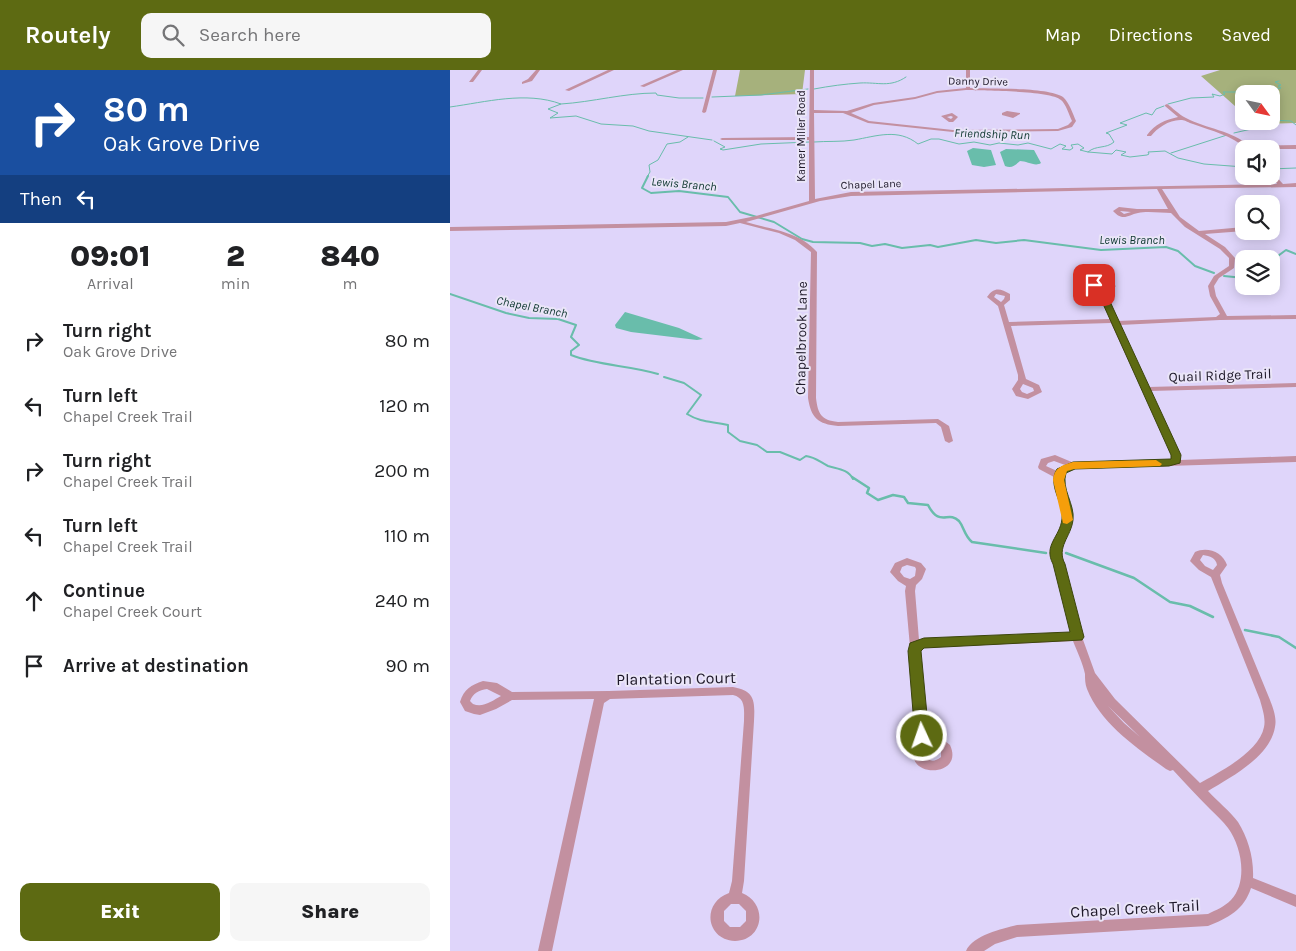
<!DOCTYPE html>
<style>
body{margin:0;font-family:Karla,sans-serif;background:#f6f6f6;color:#202124;height:100vh;display:flex;flex-direction:column;font-size:19px;white-space:nowrap}
*{box-sizing:border-box;margin:0}
p{font-size:16px;color:#757577}
.icon{flex:none;width:28px;height:28px;fill:none;stroke:currentColor;stroke-width:2;stroke-linecap:round;stroke-linejoin:round}
.map{position:relative;flex:1;overflow:hidden}
.details{display:flex;flex-direction:column;background:#fff;width:450px}
.details>*{flex:none}
.guide{background:#1a4fa0;color:#fff;overflow:hidden}
.needle{width:32px;rotate:123deg}
.buttons{position:absolute;left:785px;top:15px;display:grid;gap:10px}
.buttons a{display:grid;place-items:center;width:45px;height:45px;border-radius:10px;background:#fff;box-shadow:0 2px 12px #0003;font-size:25px}
.pin{position:absolute;display:grid;place-items:center;width:42px;height:42px;color:#fff;margin:-21px;border-radius:10px;box-shadow:0 2px 8px #0006}
.me{position:absolute;width:55px;margin:-28px;rotate:357deg;stroke-linejoin:round;filter:drop-shadow(0 0 4px #0008)}
.turn{display:flex;align-items:center;gap:18px;height:105px;padding:0 20px;font-size:22px}
.turn .icon{width:65px;height:65px;stroke-width:2.5}
.turn b{display:block;font-size:35px;line-height:42px}
.then{display:flex;align-items:center;height:48px;padding:0 20px;background:#0003;gap:10px;font-size:19px}
.eta{display:flex;justify-content:space-evenly;align-items:center;height:85px;text-align:center}
.eta b{font-size:30px;font-weight:800;line-height:35px}
.primary-button{display:flex;gap:10px;margin-top:auto;padding:10px 20px}
.primary-button a{flex:1;height:58px;border-radius:10px;background:#5d6a12;color:#fff;font-size:20px;font-weight:800;line-height:58px;text-align:center}
.primary-button a+a{background:#f6f6f6;color:#202124}
ul{padding:0;list-style:none}
li{display:flex;align-items:center;gap:15px;height:65px;padding:0 20px}
li div{flex:1}
li b{display:block;font-size:19px}
li em{font-style:normal}
header{display:flex;align-items:center;gap:30px;box-sizing:border-box;height:70px;padding:0 25px;background:#5d6a12;color:#fff}
header strong{font-size:24px}
nav{display:flex;gap:28px;margin-inline-start:auto;font-size:18px}
.search{width:350px;height:45px;background:#f6f6f6;display:flex;align-items:center;gap:12px;box-sizing:border-box;padding:0 18px;border-radius:10px;color:#757577;font-size:19px}
main{display:flex;flex:1;min-height:0}
.map>svg:first-child{display:block}
.green{fill:#a6b17c}
.water{fill:#69bdab}
.lines{fill:none;stroke-linecap:round;stroke-linejoin:round}
.stream-far2{stroke:#69bdab;stroke-width:1}
.stream-far1{stroke:#69bdab;stroke-width:2}
.stream{stroke:#69bdab;stroke-width:2.5}
.minor{fill:#c390a0;fill-rule:evenodd}
.route{fill:#5d6a12;stroke:#3c450c}
.slow{fill:#f59e0b}
.labels{text-anchor:middle;stroke-width:4;stroke-linejoin:round;paint-order:stroke}
.far-street-label{font-size:11px;fill:#1e1929;stroke:#eae5f8}
.far-water-label{font-size:12px;font-style:italic;fill:#0c352d;stroke:#eae5f8}
.street-label{font-size:14px;fill:#1e1929;stroke:#eae5f8}
.near-street-label{font-size:16px;fill:#1e1929;stroke:#eae5f8}
</style>
<header>
<strong>Routely</strong>
<div class="search"><svg class="icon" aria-label="search" viewBox="0 0 24 24"><circle cx="10" cy="10" r="6"/><path d="M15 15l6 6"/></svg>Search here</div>
<nav><a>Map</a><a>Directions</a><a>Saved</a></nav>
</header>
<main>
<section class="details">
<div class="guide">
<div class="turn"><svg class="icon" aria-label="right" viewBox="0 0 24 24"><path d="M7 20v-9h11M14 6l5 5-5 5"/></svg><div><b>80 m</b>Oak Grove Drive</div></div>
<div class="then">Then<svg class="icon" aria-label="left" viewBox="0 0 24 24"><path d="M17 20v-9H6M10 6l-5 5 5 5"/></svg></div>
</div>
<div class="eta">
<div><b>09:01</b><p>Arrival</p></div>
<div><b>2</b><p>min</p></div>
<div><b>840</b><p>m</p></div>
</div>
<ul>
<li><svg class="icon" aria-label="right" viewBox="0 0 24 24"><path d="M7 20v-9h11M14 6l5 5-5 5"/></svg><div><b>Turn right</b><p>Oak Grove Drive</p></div><em>80 m</em></li>
<li><svg class="icon" aria-label="left" viewBox="0 0 24 24"><path d="M17 20v-9H6M10 6l-5 5 5 5"/></svg><div><b>Turn left</b><p>Chapel Creek Trail</p></div><em>120 m</em></li>
<li><svg class="icon" aria-label="right" viewBox="0 0 24 24"><path d="M7 20v-9h11M14 6l5 5-5 5"/></svg><div><b>Turn right</b><p>Chapel Creek Trail</p></div><em>200 m</em></li>
<li><svg class="icon" aria-label="left" viewBox="0 0 24 24"><path d="M17 20v-9H6M10 6l-5 5 5 5"/></svg><div><b>Turn left</b><p>Chapel Creek Trail</p></div><em>110 m</em></li>
<li><svg class="icon" aria-label="ahead" viewBox="0 0 24 24"><path d="M12 20V5M6 11l6-6 6 6"/></svg><div><b>Continue</b><p>Chapel Creek Court</p></div><em>240 m</em></li>
<li><svg class="icon" aria-label="arrive" viewBox="0 0 24 24"><path d="M6 21V4h12l-3 4 3 4H6"/></svg><div><b>Arrive at destination</b></div><em>90 m</em></li>
</ul>
<div class="primary-button"><a>Exit</a><a>Share</a></div>
</section>
<div class="map">
<svg width="846" height="881" viewBox="0 0 846 881">
<rect width="100%" height="100%" fill="#dfd5fa"/>
<path class="green" d="M290,0H355L352,24L285,26Z
M770,0H846V53L805,54L802,51H821V24H794V44L751,6Z"/>
<path class="water" d="M523,78L541,80L546,95L534,97L522,95L517,81Z
M556,79L584,80L591,93C585,97 577,91 570,91C565,95 562,99 555,96L550,82Z
M175,242L229,258L253,269L247,270L181,262L166,258L165,255Z"/>
<g class="lines">
<path class="stream-far2" d="M364,19C380,16 395,14 410,13C428,12 440,18 456,7
M262,27L311,25L358,19
M111,34C143,32 174,23 206,23L207,25L229,28H253
M718,34L741,28L764,27L762,24L770,26L775,24L773,22H794L793,19L803,22L831,18L828,16L831,15L825,12L829,11
M0,37C36,32 76,21 111,34L98,39L108,43L100,48L126,46L151,54L183,56L199,61L262,70
M821,50L841,51L846,55
M784,63L810,57L805,55L811,51
M264,71L275,77L270,79L273,80L311,74L360,72
M364,72C377,71 391,72 404,70C427,66 448,58 468,74L481,69H489L509,74L524,72L540,75L549,73L568,75L578,73L601,79L610,74L616,76L612,79L620,80L623,78L621,75L628,74L634,78L630,80L638,82C646,75 656,79 664,72L659,64L656,63L677,55L670,53L696,43L702,45L706,39L714,36
M638,82L662,84L666,80L676,82L671,85L680,87L697,85L699,84L698,82L715,81L728,88L754,94L794,97
M721,83L777,65
M821,99L846,98
M197,107L200,102L199,95L208,90L217,74L230,72L238,67"/>
<path class="stream-far1" d="M198,106L192,118L201,123L229,121L278,127L290,142L324,152L352,169L363,172L410,173L422,176L435,174L452,178L480,175L488,177L526,170L546,173L574,170L651,180L716,177L728,181L745,196L764,203
M821,191L836,180L846,184
M821,200L823,203L821,204
M774,206L794,208
M0,224L56,243L79,248L108,249L126,255L121,267L129,275L121,281V285C149,296 179,295 208,304
M214,307L234,313L251,325L237,344C252,353 261,351 278,355V362L290,371L307,375L317,382H330L350,390L356,386C365,387 370,392 378,396C387,399 398,399 403,409"/>
<path class="stream" d="M402,407L419,418L417,423L428,430L443,425L454,427L458,433L478,435C490,458 498,440 509,451C514,457 514,465 522,472L596,483
M616,483L684,508L720,532L740,536L763,547
M795,560L829,567L846,578"/>
<path class="minor" d="M28,0H32L23,12H19Z
M86,0H90L82,11L72,14V12L78,9Z
M158,0H164L119,21L115,20Z
M227,0H233L194,17L190,16Z
M263,0H267L256,42L254,43L252,42Z
M360,0H364V40L397,41L423,33L465,27L487,21L516,18V0H520V18C540,19 598,17 613,27C619,32 623,44 626,51L622,57L608,61L503,62L418,53L393,43H364L365,129L401,122L827,114L821,106V101L833,114L846,113V117L712,119L730,147L749,161L794,157V161L755,164L775,177L785,188L784,198L769,208L764,216L766,226L777,246L846,245V249L770,250L670,255L669,257L698,317L846,313V317L700,321L730,385V390L846,386V392L620,399L614,403L612,410L620,435L622,449L619,461L612,476L611,487L632,567L645,603L665,629L750,713C770,702 810,681 814,657C816,648 812,638 810,630L761,507L749,500L740,491L745,482C757,476 773,482 777,495L770,505L772,513L820,630C823,638 827,648 825,657C820,687 781,707 758,721C767,731 780,741 788,752C798,768 804,788 803,808L846,825V837L801,818C794,840 778,848 758,856L567,867L545,874L534,881H516C523,865 552,859 567,855L758,844C766,840 774,837 781,830C798,812 792,777 778,758C773,751 766,745 760,739C747,726 735,713 723,700L720,701L716,699C687,678 651,654 637,619C635,614 635,609 635,604C633,594 627,581 623,571L471,578L469,581L477,661L490,667L500,675C513,703 470,708 464,689C460,680 466,672 466,663C467,654 465,644 464,635C462,617 461,599 459,581L460,577L455,521L456,516L448,511L440,502L445,493L457,488L471,493L476,499L472,509L466,515L465,521L469,570L621,563L602,487C601,474 610,466 613,453C616,439 607,423 604,410V407L589,399L588,397L591,389L605,385L624,393L722,390V385L661,253L561,256L576,309L589,315L592,322L578,329L566,326L562,319L568,310V305L548,236L537,227C544,217 550,218 560,224V230L554,235L559,252L660,249L650,226L641,215L645,210H657L666,216L656,225L667,251L766,247L770,244L760,226L758,216L764,206L779,196V188L770,179L735,157L721,143C712,143 697,141 688,143C678,145 673,152 663,141L669,137L687,139H718L707,119L401,126L370,131L296,152C322,160 348,161 367,182L366,328C368,344 371,350 388,352L488,349L499,356L503,371L499,373L495,371L491,357L486,353L388,356C368,354 361,348 358,328L361,182L345,170L329,163L290,153L276,156L0,161V157L276,152L306,146L359,131V70H272L270,69L272,68L359,67ZM516,20C533,21 600,20 611,30C616,34 619,45 622,51L618,55L608,59L503,60L419,51L401,43L424,35L465,29L487,23ZM670,141L681,142L674,144ZM649,213H654L659,216L653,221L647,215ZM546,224L555,226L554,229L551,232L544,227ZM573,314L583,318L584,321L577,324L572,322L570,319ZM604,391L615,395L607,401L596,396L598,393ZM753,485C760,486 766,488 767,495L763,500L755,496L750,490ZM457,495L465,497L466,499L465,506L460,509L454,507L450,502L452,497ZM658,636L690,667L674,653ZM476,670L482,673L491,680V687C484,692 482,692 474,687V678Z
M717,34C723,38 728,44 736,48C757,59 781,60 800,76L846,75V79H797C781,65 762,61 743,54C739,53 735,50 732,50C720,49 707,58 701,66H697V65C705,54 715,50 728,47L715,36V35Z
M557,41L570,43V44L563,48L552,45V43Z
M502,43L508,47L503,52H499L491,46ZM501,46L503,47L501,49L497,47Z
M33,611L47,613L62,622L159,621L283,617C305,621 305,631 304,651L294,811L292,823C319,834 313,871 285,871C256,870 251,833 279,823L282,811L294,651C294,640 296,628 283,625L160,629L154,633L102,881H88L144,629L62,630L46,639L30,645L24,644L15,641L10,632C14,619 21,615 33,611ZM37,619L51,626C42,631 33,638 23,634L20,631C23,623 29,620 37,619ZM281,834H289L296,841V851L290,857H280L274,851V841Z"/>
</g>
<path class="route" d="M644,212L647,213L657,225L731,385L730,393L719,396L625,399L616,403C611,419 625,434 623,450C621,467 606,477 615,494L634,567L632,570L474,578L471,581L479,666L477,671L472,672L467,671L465,666L458,581L460,573L474,568L620,562L603,494C593,475 610,467 612,449C614,432 597,416 607,399L623,392L721,389V385L649,225L640,215Z"/>
<path class="slow" d="M706,390L712,394L710,396L624,399L617,401L614,410L623,450L617,454L613,453L603,410C604,398 612,395 623,392Z"/>
<g class="labels">
<g class="far-street-label">
<text transform="translate(528 11) rotate(1)" y="4">Danny Drive</text>
<text transform="translate(351 66) rotate(-90)" y="4">Kamer Miller Road</text>
<text transform="translate(421 114) rotate(-2)" y="4">Chapel Lane</text>
</g>
<g class="far-water-label">
<text transform="translate(542 64) rotate(2)" y="4">Friendship Run</text>
<text transform="translate(234 114) rotate(5)" y="4">Lewis Branch</text>
<text x="682" y="174">Lewis Branch</text>
<text transform="translate(82 237) rotate(11)" y="4">Chapel Branch</text>
</g>
<g class="street-label">
<text transform="translate(351 268) rotate(-89)" y="5">Chapelbrook Lane</text>
<text transform="translate(770 305) rotate(-2)" y="5">Quail Ridge Trail</text>
</g>
<g class="near-street-label">
<text transform="translate(226 608) rotate(-1)" y="6">Plantation Court</text>
<text transform="translate(685 838) rotate(-3)" y="6">Chapel Creek Trail</text>
</g>
</g>
</svg>
<div class="buttons">
<a><svg class="needle" viewBox="-14 -14 28 28"><path d="M0-13l5 13h-10z" fill="#e53935"/><path d="M0 13l5-13h-10z" fill="#757577"/></svg></a>
<a><svg class="icon" aria-label="sound" viewBox="0 0 24 24"><path d="M4 9h4l5-4v14l-5-4H4zM17 9q2 3 0 6"/></svg></a>
<a><svg class="icon" aria-label="search" viewBox="0 0 24 24"><circle cx="10" cy="10" r="6"/><path d="M15 15l6 6"/></svg></a>
<a><svg class="icon" aria-label="layers" viewBox="0 0 24 24"><path d="M12 4l9 5-9 5-9-5zM3 14l9 5 9-5"/></svg></a>
</div>
<div class="pin" style="left:644px;top:215px;background:#d93025"><svg class="icon" aria-label="arrive" viewBox="0 0 24 24"><path d="M6 21V4h12l-3 4 3 4H6"/></svg></div>
<svg class="me" style="left:472px;top:666px" viewBox="-20 -20 40 40"><circle r="17" fill="#5d6a12" stroke="#fff" stroke-width="3"/><path d="M0-11L8 9 0 5-8 9z" fill="#fff"/></svg>
</div>
</main>
